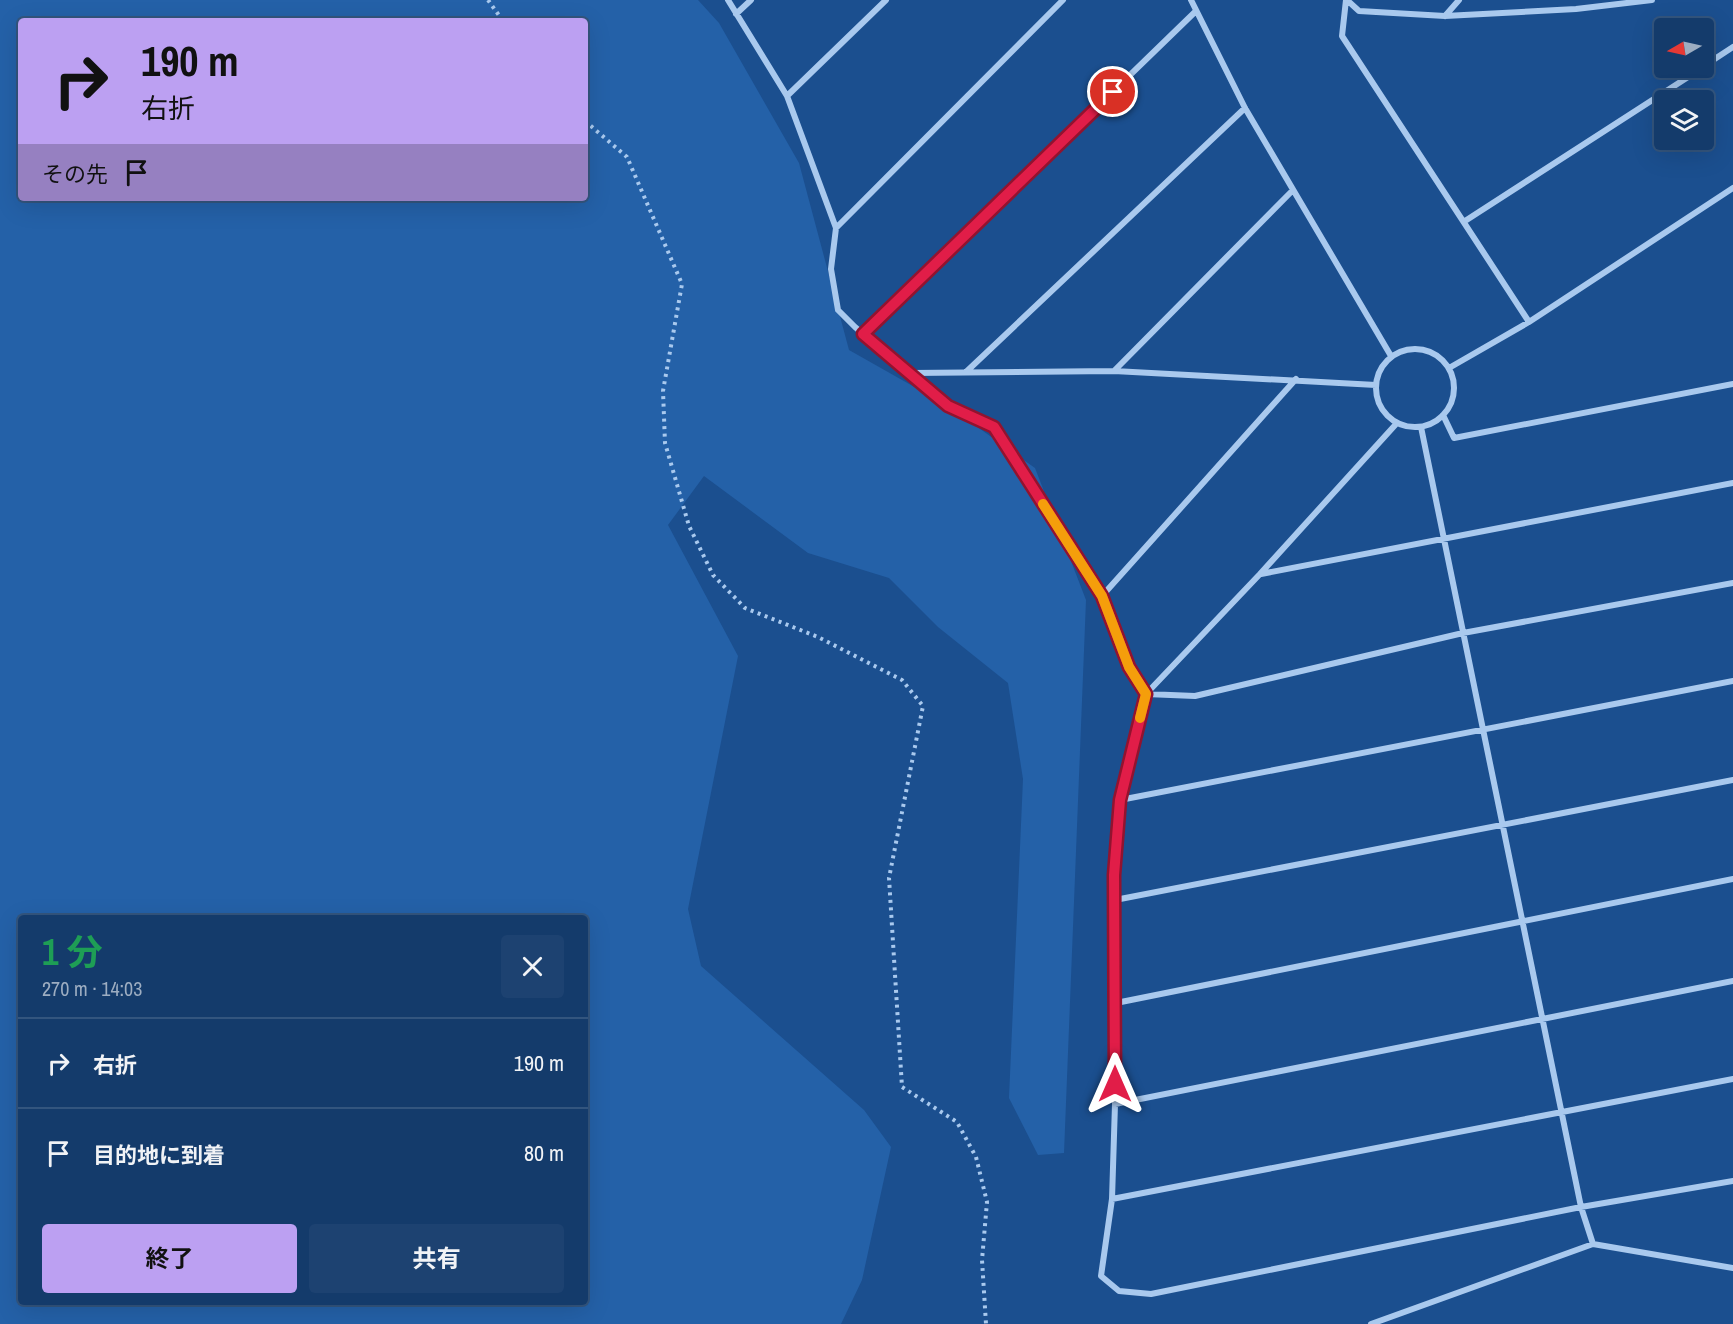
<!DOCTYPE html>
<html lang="ja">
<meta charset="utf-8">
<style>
body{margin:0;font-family:"Archivo Narrow","Noto Sans JP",sans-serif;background:#1d4271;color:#f1f3f6;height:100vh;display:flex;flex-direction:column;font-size:22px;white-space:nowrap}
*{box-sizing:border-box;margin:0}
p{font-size:20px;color:#9dadc1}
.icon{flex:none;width:33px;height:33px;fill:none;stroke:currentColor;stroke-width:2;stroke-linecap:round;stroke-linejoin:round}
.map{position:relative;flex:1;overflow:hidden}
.side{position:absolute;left:18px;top:915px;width:570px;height:390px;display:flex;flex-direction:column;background:#143b6b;border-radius:6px;box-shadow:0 6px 24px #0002,0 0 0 2px #33557e}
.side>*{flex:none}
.banner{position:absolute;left:18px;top:18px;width:570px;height:183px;border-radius:6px;box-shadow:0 6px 24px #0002,0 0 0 2px #33557e;background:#bca0f2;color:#111;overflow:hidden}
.needle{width:39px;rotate:261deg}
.tools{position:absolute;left:1654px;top:18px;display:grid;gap:12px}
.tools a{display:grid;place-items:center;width:60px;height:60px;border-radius:6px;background:#143b6b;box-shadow:0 6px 24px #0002,0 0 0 2px #33557e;font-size:30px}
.pin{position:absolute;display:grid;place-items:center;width:51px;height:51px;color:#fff;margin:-26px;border:3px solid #fff;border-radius:50%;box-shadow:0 2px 6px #0007}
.me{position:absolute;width:66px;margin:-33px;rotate:0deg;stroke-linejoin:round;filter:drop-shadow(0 0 4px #0008)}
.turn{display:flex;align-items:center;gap:21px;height:126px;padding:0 24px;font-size:27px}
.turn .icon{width:78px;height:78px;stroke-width:2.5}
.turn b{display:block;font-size:42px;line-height:51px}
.then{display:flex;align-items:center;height:57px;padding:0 24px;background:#0003;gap:12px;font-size:22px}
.round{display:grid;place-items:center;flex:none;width:63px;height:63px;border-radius:6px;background:#1d4271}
.headline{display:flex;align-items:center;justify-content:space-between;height:102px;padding:0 24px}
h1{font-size:36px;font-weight:700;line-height:45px;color:#1e9e55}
.cta{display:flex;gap:12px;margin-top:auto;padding:12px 24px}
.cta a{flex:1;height:69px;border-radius:6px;background:#bca0f2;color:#111;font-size:24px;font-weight:700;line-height:69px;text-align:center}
.cta a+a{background:#1d4271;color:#f1f3f6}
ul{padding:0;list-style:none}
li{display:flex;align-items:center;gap:18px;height:90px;padding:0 24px;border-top:2px solid #33557e}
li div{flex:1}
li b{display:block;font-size:22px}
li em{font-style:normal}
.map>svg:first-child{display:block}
.green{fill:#2461a8;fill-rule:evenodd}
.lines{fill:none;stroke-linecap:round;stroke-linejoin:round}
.path{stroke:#a9c9ee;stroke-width:4;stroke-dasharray:3 4.5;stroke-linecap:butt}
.minor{stroke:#a9c9ee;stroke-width:6}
.route-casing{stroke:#92132f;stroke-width:15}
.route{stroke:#e11d48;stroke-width:10}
.slow{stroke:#f59e0b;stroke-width:10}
</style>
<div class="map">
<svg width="1733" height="1324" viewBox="0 0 1733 1324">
<rect width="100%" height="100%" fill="#1b4f8f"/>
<path class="green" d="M0,0H698L719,23L799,163L849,350L948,406L1035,468L1086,600L1064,1153L1038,1155L1009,1098L1023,779L1008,683L938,627L889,578L808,553L704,476L668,525L738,656L688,909L701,966L864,1110L891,1147L862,1280L841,1324H0ZM21,21H585V198H21ZM21,918H585V1302H21Z"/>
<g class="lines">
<path class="path" d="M488,0L503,21
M585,121L627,157L682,284L663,391L665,443L689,526L713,575L745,608L818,637L902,680L923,706L889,878L902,1087L957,1122L976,1157L987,1202L982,1260L986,1324"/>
<path class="minor" d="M728,0L787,96L836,228L831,269L838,310L855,327L948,406L994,427L1102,596L1129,667L1146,694
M1191,0L1245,108L1391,356
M1346,0L1342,36L1529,322
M1347,0L1359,11L1445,16L1576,9L1652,0
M736,14L751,0
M1445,16L1459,0
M1704,66L1733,47
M787,96L886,0
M1465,221L1702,68
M836,228L1063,0
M863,334L1196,11
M1376 388a39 39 0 1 1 78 0a39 39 0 1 1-78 0Z
M1449,368L1529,322L1733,188
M1114,371L1293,190
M966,372L1245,108
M911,373L1114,371L1376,385
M1443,415L1454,438L1733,384
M1397,423L1260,574L1146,694L1120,800L1114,875L1115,1104L1112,1199L1101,1276L1119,1291L1151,1294L1581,1207L1733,1181
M1421,427L1581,1207L1593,1244
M1261,574L1733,483
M1102,596L1296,379
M1146,694L1195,696L1463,633L1733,583
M1120,800L1733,681
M1115,900L1733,780
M1116,1003L1733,879
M1115,1104L1733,981
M1112,1199L1733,1079
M1371,1324L1593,1244L1733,1268"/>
</g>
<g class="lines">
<g class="route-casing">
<path id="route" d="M1113,92L863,334L948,406L994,427L1102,596L1129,667L1146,694L1120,800L1114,875L1115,1084"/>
</g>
<use href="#route" class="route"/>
<path class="slow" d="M1043,504L1102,596L1129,667L1146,694L1140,718"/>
</g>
</svg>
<div class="tools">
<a><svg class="needle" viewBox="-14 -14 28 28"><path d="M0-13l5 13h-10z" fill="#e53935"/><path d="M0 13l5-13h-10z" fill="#9dadc1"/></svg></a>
<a><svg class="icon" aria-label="layers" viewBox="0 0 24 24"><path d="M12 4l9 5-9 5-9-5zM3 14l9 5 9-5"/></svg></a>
</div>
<div class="pin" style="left:1113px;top:92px;background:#d93025"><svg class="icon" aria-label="arrive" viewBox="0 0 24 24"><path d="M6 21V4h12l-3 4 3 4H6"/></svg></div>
<svg class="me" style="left:1115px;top:1084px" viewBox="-20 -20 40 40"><path d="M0-17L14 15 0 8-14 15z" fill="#e11d48" stroke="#fff" stroke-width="4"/></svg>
<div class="banner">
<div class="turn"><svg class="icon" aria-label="right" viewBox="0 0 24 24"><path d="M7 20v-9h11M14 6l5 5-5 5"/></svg><div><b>190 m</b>右折</div></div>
<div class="then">その先<svg class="icon" aria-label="arrive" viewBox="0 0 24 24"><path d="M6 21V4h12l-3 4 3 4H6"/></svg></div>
</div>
<section class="side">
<div class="headline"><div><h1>1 分</h1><p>270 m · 14:03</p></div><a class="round"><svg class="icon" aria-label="close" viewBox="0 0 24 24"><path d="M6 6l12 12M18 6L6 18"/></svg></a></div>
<ul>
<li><svg class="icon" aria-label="right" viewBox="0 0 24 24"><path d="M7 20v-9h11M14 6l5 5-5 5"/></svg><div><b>右折</b></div><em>190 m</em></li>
<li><svg class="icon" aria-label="arrive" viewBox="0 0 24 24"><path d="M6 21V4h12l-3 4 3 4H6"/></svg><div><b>目的地に到着</b></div><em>80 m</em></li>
</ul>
<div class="cta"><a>終了</a><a>共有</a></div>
</section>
</div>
